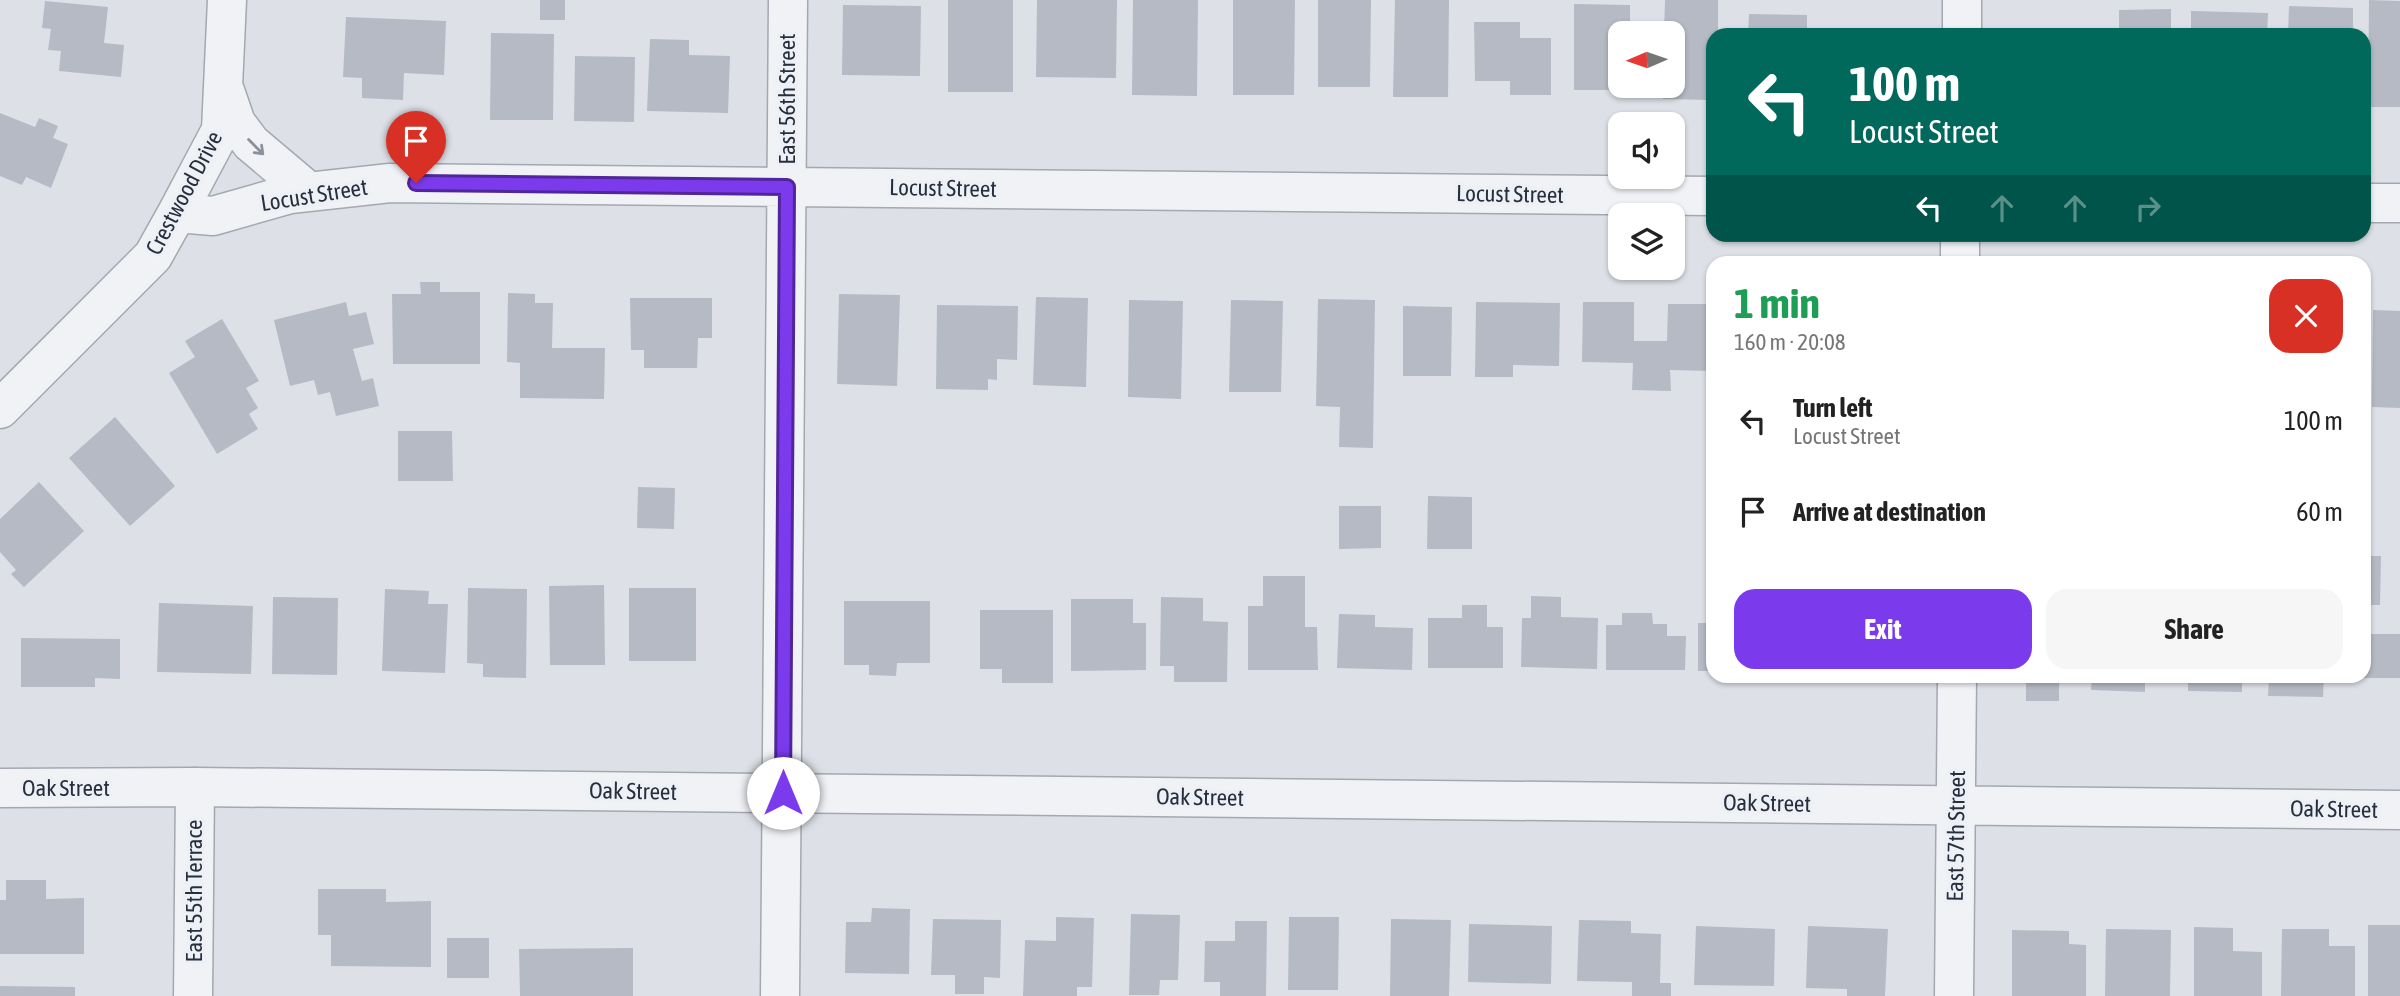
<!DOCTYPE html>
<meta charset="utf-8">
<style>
body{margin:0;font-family:"Asap Condensed",sans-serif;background:#f6f6f6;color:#222;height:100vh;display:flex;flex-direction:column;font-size:26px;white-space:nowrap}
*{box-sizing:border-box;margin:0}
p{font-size:23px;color:#767676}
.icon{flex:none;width:38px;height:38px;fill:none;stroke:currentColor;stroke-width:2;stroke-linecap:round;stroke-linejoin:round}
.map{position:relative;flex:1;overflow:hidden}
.panel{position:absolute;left:1706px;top:256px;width:665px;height:427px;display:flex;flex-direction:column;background:#fff;border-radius:21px;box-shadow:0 2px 5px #0004}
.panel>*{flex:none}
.guide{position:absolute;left:1706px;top:28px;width:665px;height:214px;border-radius:21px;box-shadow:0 2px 5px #0004;background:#00695c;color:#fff;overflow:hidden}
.needle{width:46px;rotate:268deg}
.buttons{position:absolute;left:1608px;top:21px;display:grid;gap:14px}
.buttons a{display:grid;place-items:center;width:77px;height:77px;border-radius:14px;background:#fff;box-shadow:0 2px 5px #0004;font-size:35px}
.pin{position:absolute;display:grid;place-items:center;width:60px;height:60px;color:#fff;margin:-72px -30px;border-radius:50% 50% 50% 0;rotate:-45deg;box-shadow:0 0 7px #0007}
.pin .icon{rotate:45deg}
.me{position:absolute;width:77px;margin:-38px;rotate:0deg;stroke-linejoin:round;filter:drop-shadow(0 0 5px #0008)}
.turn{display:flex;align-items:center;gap:24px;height:147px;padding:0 28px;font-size:32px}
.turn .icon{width:91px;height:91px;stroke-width:2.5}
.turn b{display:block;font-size:49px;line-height:60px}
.lanes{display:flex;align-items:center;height:66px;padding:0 28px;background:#0003;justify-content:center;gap:35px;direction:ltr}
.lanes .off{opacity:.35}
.round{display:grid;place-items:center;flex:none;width:74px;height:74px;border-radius:21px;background:#f6f6f6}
.summary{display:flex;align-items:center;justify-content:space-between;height:119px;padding:0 28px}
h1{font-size:42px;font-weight:700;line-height:52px;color:#1e9e55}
.cta{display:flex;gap:14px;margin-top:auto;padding:14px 28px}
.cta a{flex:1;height:80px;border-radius:21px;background:#7c3aed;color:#fff;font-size:28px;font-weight:700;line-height:80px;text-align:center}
.cta a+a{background:#f6f6f6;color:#222}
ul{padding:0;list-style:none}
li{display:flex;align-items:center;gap:21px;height:91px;padding:0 28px}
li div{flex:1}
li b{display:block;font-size:26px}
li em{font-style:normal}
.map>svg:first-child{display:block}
.building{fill:#b5bac4}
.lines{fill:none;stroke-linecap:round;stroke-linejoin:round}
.street-casing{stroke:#a3a8b1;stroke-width:41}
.street{stroke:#f0f2f6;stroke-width:38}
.oneway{stroke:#8c909a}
.route-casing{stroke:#51269a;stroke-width:18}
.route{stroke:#7c3aed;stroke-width:12}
.labels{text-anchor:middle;stroke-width:7;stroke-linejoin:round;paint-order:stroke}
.street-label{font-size:23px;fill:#272f3e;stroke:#edf0f5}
</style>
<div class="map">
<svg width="2400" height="996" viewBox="0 0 2400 996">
<rect width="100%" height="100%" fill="#dde1e7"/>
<path class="building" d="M540,0H565V20H540Z
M948,0H1013V92H948Z
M1037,0H1117L1116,78L1036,77Z
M1133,0H1198L1197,96L1132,95Z
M1233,0H1295L1294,95H1233Z
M1318,0H1371L1370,87H1318Z
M1395,0H1449L1448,97H1393Z
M1665,0H1718V35H1713V100L1663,99V86H1673V33H1664Z
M2369,0L2400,1V107H2368Z
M45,1L108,7L104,43L124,45L121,77L59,71L61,51L48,50L51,29L42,28Z
M1574,4L1630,5V33H1620V86H1630V90H1574Z
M843,5L921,6L920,76L842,75Z
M2289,6L2353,8V35H2288Z
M2171,9V35H2119V10Z
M2191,11L2268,13L2267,35H2191Z
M1749,14L1807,15V35H1748Z
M346,17L446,21L444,75L404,73L403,100L362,98V78L343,77Z
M1474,22H1520V38H1551V95H1510V81H1475Z
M2015,30L2098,31V35H2015Z
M491,33L554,34L553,120H490Z
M650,39L689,40V55L730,56L728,113L647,111Z
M575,56L635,57L634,122L574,121Z
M0,113L35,127L39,118L58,126L53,138L68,144L51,188L26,177L22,185L0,176Z
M420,282H440V292H480V364H393L392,294H421Z
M508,293L535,294V303H553L552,348H605L604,399L520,398V363L507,362Z
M839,294L900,295L897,386L837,384Z
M1036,297L1088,298L1086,387L1033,385Z
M630,298H712V338H698L697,368H644V350H631Z
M1318,299L1375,300L1373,448L1339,447L1340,407L1316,406Z
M1129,300L1183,301L1181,399L1128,397Z
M1231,300L1283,301L1281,392H1229Z
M346,302L349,316L366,312L374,344L353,349L362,381L373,378L379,406L336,416L330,392L318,395L314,380L290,386L274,320Z
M1476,302L1560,303L1559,366L1513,365V377H1475Z
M1583,302H1634V341H1667L1668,304H1710V371L1670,370L1671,391L1632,390L1633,363L1582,362Z
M937,305L1018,306L1017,360L997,359V380L988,379V390L936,389Z
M1403,306L1452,307L1451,376H1403Z
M2373,310L2400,311V408L2372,407Z
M222,319L259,381L246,388L258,408L249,414L258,429L217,454L169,373L195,357L185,341Z
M115,417L175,486L130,526L69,458Z
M398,431H452L453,481H398Z
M39,482L84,531L24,587L11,574L16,570L0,552V519Z
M638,487L675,488L674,529L637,528Z
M1428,496L1472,497V549H1427Z
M1339,506H1381V548L1339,549Z
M2364,556H2381L2380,605H2364Z
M1263,576H1305V627H1317L1318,670H1248V606H1263Z
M604,585L605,665H550L549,586Z
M468,588L527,589L526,678L483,677V664L467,663Z
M629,588H696V661H629Z
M385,589L429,591L428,604H448L445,673L382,671Z
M1531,596L1561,597V617L1598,618L1597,669L1521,667L1522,618H1531Z
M273,597L338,598L337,675L272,674Z
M1161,597L1203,598V621L1228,622L1227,682H1174V666H1160Z
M1071,599H1133V623H1146V670L1071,671Z
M844,601H930V663H897L896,676L869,675V665H844Z
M159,603L253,606L251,674L157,672Z
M1462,605H1487V627H1503V668H1428V618H1462Z
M980,610H1053V683H1002V669H980Z
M1622,613H1652L1653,624H1667V636H1686L1685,670H1606V625H1622Z
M1339,614L1375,615V627L1413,628L1412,670L1337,668Z
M2364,620H2370V634H2400V678H2339V676H2364Z
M1698,623H1713V671H1698Z
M21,638L120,639V679L95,678V687H21Z
M2026,676H2070V678H2059V701H2026Z
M2092,676H2145V692L2091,690Z
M2188,676H2242V692L2188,691Z
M2269,676H2324L2323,697L2268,696Z
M6,880H46V899L84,898V954H0V900H6Z
M318,889H386V902L431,901V967L331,966V935H318Z
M872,908L910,909L909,974L845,973L846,922H871Z
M1131,914L1180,915L1178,980H1160L1159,995H1129Z
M1056,917L1094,918L1092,987H1077V996H1023L1025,940L1056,941Z
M1289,917H1339L1338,990H1288Z
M933,919L1001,920L1000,978L984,977V994H955V975H931Z
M1391,919L1451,920L1449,996H1390Z
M1579,920L1631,921V933L1661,934L1660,983H1671V996H1632V982L1577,981Z
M1235,921H1267L1266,996H1220V982H1204L1205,941H1235Z
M1469,924L1552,926L1551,984L1468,982Z
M2368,925H2400V996H2368Z
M1696,926L1775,929L1774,986L1694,985Z
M1808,926L1888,929L1885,996H1847V989L1806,988Z
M2194,927L2233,928V951L2262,952V996H2194Z
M2106,929L2171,930L2170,996H2105Z
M2282,929H2329V946H2355V996H2281Z
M2012,930L2069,931V944L2086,945V996H2012Z
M447,938H489V978H447Z
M633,948V996H520L519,949Z
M0,986L75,987V996H0Z"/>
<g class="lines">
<g class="street-casing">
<path id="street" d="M1962,35V0
M225,91L236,123L251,143L309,192
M2364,203H2400
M177,213L213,216L290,194L390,183L1713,196
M1960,262V234
M0,409L153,256L177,213L221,130L227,0
M0,788L195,787L2400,810
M193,996L195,787
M780,996L788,0
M1954,996L1957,676"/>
</g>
<use href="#street" class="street"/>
</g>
<defs><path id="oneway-shaft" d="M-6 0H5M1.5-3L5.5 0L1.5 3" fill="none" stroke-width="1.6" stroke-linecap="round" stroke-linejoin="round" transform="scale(1.75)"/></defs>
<use class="oneway" href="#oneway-shaft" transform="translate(256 147) rotate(45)"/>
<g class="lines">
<g class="route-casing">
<path id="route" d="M416,183L787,187L783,793"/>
</g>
<use href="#route" class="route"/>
</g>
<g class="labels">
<g class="street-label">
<text transform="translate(787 99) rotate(-90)" y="8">East 56th Street</text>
<text transform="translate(943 188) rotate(1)" y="8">Locust Street</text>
<text transform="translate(184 193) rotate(-62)" y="8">Crestwood Drive</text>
<text transform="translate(1510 194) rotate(1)" y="8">Locust Street</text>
<text transform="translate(314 195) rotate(-9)" y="8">Locust Street</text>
<text x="66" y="796">Oak Street</text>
<text transform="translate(633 791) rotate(1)" y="8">Oak Street</text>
<text transform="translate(1200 797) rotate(1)" y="8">Oak Street</text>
<text transform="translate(1767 803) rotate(1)" y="8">Oak Street</text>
<text transform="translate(2334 809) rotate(1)" y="8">Oak Street</text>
<text transform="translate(1956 836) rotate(-89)" y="8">East 57th Street</text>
<text transform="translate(194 891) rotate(-90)" y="8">East 55th Terrace</text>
</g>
</g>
</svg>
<div class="buttons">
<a><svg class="needle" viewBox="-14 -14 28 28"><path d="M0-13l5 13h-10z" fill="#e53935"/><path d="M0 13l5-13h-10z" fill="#767676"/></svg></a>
<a><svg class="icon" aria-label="sound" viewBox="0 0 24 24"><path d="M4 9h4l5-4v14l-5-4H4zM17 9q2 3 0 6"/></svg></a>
<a><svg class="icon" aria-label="layers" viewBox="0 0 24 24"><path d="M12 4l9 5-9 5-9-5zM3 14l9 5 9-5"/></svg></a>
</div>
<div class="pin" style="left:416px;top:183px;background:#d93025"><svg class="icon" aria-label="arrive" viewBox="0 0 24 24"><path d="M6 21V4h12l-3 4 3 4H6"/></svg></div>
<svg class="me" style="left:783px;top:793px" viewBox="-20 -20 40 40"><circle r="19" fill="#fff"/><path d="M0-13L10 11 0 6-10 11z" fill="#7c3aed"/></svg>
<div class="guide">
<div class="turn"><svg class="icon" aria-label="left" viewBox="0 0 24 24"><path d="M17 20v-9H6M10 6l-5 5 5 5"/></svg><div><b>100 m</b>Locust Street</div></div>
<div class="lanes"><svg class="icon" aria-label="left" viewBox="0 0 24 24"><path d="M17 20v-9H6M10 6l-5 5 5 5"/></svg><svg class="icon off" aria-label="ahead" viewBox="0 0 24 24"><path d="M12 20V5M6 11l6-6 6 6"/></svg><svg class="icon off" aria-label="ahead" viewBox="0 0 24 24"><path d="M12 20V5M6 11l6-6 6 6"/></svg><svg class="icon off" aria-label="right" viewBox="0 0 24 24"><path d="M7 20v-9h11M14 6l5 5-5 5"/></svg></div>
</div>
<section class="panel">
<div class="summary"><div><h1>1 min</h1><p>160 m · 20:08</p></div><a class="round" style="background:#d93025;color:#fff"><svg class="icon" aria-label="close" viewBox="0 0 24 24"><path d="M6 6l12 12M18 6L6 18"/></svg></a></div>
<ul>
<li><svg class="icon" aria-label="left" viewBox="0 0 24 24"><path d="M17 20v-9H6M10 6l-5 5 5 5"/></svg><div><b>Turn left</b><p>Locust Street</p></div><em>100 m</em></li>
<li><svg class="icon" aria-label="arrive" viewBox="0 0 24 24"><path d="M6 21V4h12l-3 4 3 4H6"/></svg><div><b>Arrive at destination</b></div><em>60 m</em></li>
</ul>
<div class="cta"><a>Exit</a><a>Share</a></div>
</section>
</div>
